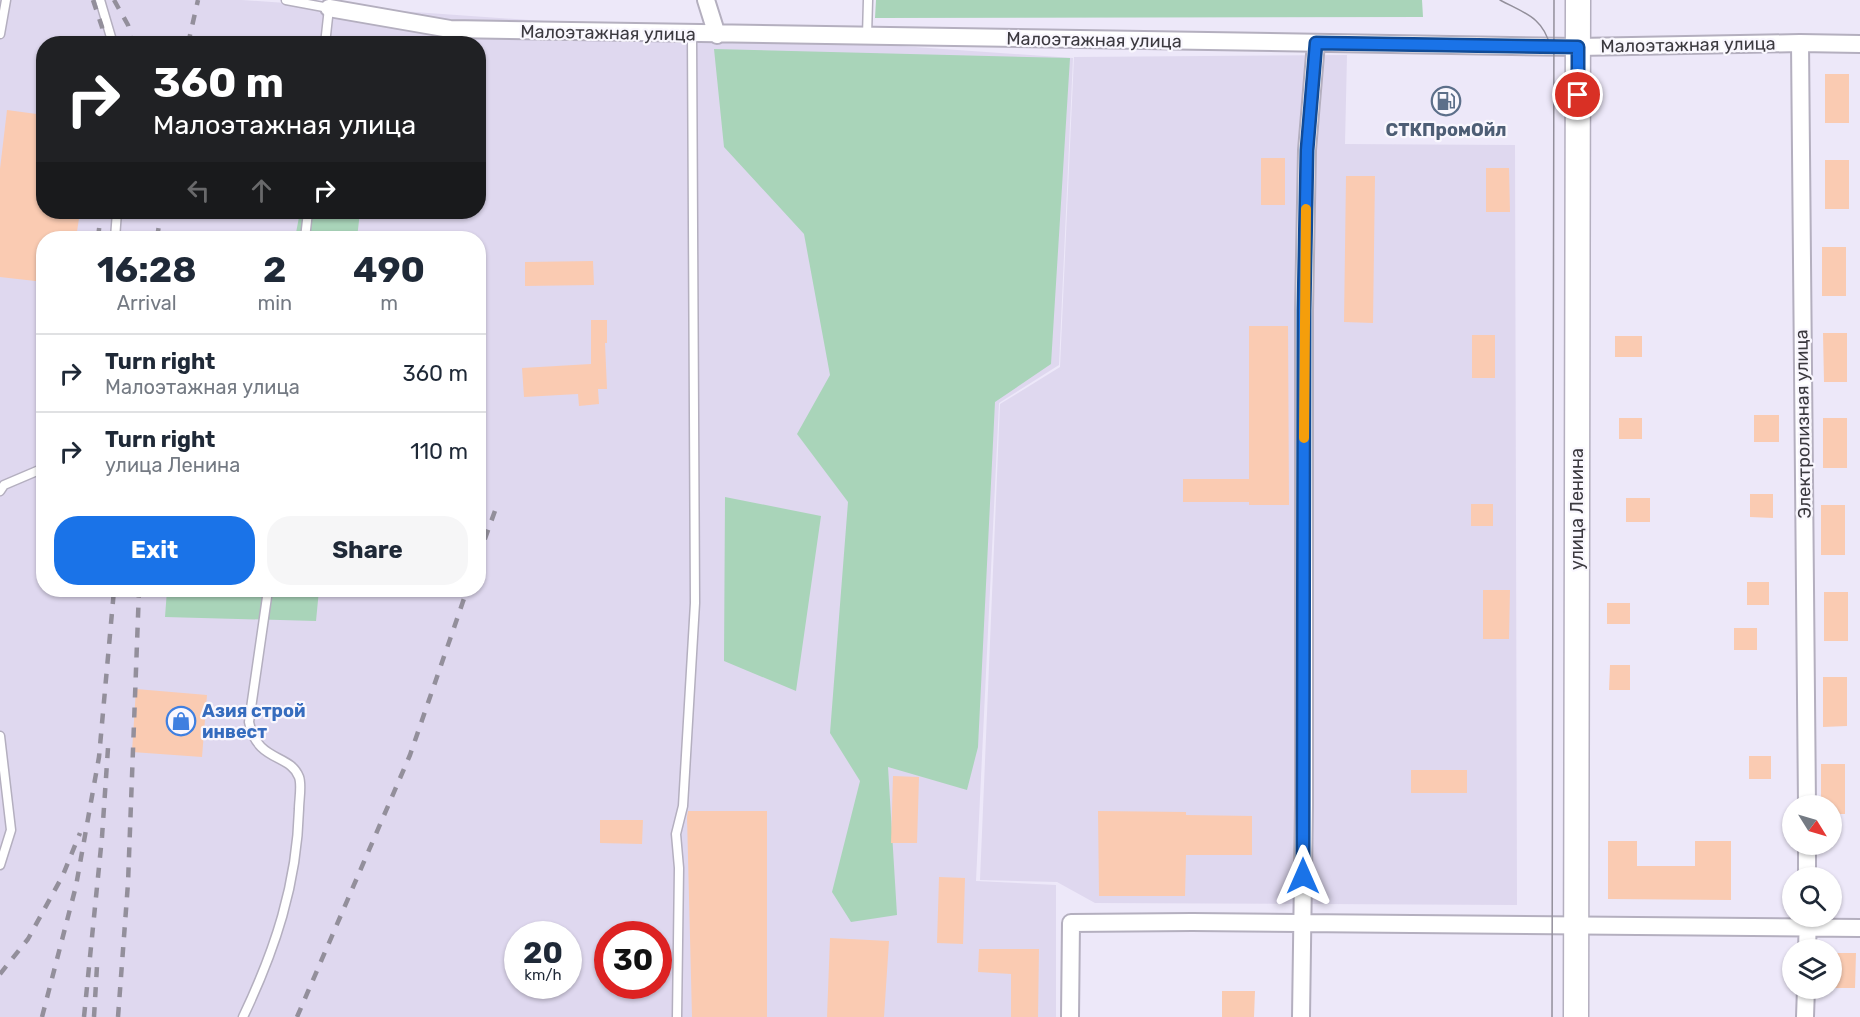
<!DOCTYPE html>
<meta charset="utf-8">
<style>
body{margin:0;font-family:Rubik,sans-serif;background:#f6f6f7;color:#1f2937;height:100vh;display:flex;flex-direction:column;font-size:22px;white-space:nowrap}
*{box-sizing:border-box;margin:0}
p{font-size:20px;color:#747a83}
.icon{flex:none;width:33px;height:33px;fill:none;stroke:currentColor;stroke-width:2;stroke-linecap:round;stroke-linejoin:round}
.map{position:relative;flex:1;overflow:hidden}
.sheet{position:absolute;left:36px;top:231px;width:450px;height:366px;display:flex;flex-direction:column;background:#fff;border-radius:24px;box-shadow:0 2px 4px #0004}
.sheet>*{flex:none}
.banner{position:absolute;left:36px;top:36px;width:450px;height:183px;border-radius:24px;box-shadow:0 2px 4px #0004;background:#202124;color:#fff;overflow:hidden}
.needle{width:39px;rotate:127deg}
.fabs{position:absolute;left:1782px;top:795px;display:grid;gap:12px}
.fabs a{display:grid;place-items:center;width:60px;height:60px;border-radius:50%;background:#fff;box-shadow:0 2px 4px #0004;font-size:30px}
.speed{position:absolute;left:504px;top:921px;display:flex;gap:12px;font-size:30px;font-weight:700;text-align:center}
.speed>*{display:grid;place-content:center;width:78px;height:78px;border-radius:50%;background:#fff;box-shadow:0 2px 4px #0004;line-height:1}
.speed small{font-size:15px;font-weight:400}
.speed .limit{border:9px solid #d22;background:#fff;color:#111}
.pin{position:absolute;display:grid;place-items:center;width:51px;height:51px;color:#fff;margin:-26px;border:3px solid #fff;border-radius:50%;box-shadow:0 2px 6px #0007}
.me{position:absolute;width:66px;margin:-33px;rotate:0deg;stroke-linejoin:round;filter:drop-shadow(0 0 4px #0008)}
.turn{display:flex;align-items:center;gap:21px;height:126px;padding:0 18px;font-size:27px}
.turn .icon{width:78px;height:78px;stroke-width:2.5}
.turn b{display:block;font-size:42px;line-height:51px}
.lanes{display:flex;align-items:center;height:57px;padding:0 18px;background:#0003;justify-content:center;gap:30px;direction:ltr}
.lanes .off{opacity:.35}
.eta{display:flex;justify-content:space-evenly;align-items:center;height:102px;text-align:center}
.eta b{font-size:36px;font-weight:700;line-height:42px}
.cta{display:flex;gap:12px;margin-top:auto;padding:12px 18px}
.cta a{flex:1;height:69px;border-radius:24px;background:#1a73e8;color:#fff;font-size:24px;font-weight:700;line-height:69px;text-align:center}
.cta a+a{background:#f6f6f7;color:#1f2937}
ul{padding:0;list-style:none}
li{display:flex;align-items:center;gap:18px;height:78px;padding:0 18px;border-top:2px solid #e0e1e3}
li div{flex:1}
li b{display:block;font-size:22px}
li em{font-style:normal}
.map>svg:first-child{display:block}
.built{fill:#dfd8ef;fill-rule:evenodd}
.green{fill:#a9d4b9}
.building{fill:#facbb2}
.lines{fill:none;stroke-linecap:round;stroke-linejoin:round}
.service-casing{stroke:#b4afbf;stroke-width:11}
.minor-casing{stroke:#b4afbf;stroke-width:20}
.secondary-casing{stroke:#b4afbf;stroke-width:27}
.service{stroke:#fff;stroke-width:8}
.minor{stroke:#fff;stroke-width:16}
.secondary{stroke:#fff;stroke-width:24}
.tram{stroke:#938f9b;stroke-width:1.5}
.rail{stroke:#938f9b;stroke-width:4.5;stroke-dasharray:10 10;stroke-linecap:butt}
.route-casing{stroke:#114b97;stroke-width:15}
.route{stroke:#1a73e8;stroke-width:10}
.slow{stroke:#f59e0b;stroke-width:10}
.labels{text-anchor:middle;stroke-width:4.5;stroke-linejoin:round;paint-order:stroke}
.street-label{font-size:18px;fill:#3b393f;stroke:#f9f7fe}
.service-label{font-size:18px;font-weight:bold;fill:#4e5e75;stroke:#f9f7fe}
.shop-label{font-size:18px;font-weight:bold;fill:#366cbe;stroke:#f9f7fe;text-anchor:start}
</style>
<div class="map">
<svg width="1860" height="1017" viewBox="0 0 1860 1017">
<rect width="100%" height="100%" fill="#ede8f9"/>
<path class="built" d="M0,0H242L1073,58L1059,365L999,403L976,881L1056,885V1017H0ZM44,44H478V212H44ZM44,238H478V590H44ZM518,934H568V986H518ZM608,934H658V986H608Z
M1347,55L1345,144L1515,145L1517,905L1095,903L1057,882L980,880L1000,404L1060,367L1074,57Z"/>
<path class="green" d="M876,0H1422L1423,17L875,18Z
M714,49L1070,58L1051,364L995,402L978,747L967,790L888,767L897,915L851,922L832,892L860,781L830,733L848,502L797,434L830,375L804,234L724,147Z
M300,212H360L357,238H295Z
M725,497L821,516L796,691L724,661Z
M167,590H319L316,621L165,617Z"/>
<path class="building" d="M1825,74H1849V123H1825Z
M7,110L44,115V212H80L76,238H44V282L0,277V169Z
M1261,158H1285V205H1261Z
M1825,160H1849V209H1825Z
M1486,168H1509L1510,212H1486Z
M1346,176H1375L1373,323L1344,322Z
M1822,247H1846V296H1822Z
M593,261L594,285L525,286V262Z
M591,320H607V343H605L607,389H598L599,404L579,406L578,394L524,397L522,368L591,364Z
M1249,326H1288L1289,505H1249V502H1183V479H1249Z
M1823,333H1847V382H1824Z
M1472,335H1495V378H1472Z
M1615,336H1642V357H1615Z
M1754,415H1779V442H1754Z
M1619,418H1642V439H1619Z
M1823,418H1847V468H1823Z
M1750,494H1773V518L1750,517Z
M1626,498H1650V522H1626Z
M1471,504H1493V526H1471Z
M1821,505H1845V555H1821Z
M1747,582H1769V605H1747Z
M1483,590H1510L1509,639H1483Z
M1824,592H1848V641H1824Z
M1607,603H1630V624H1607Z
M1734,628H1757V650H1734Z
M1610,665H1630V690H1609Z
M1823,677H1847V726L1823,727Z
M136,689L207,695L202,757L132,752Z
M1749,756H1771V779H1749Z
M1821,764H1845V814H1832V806H1821Z
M1411,770H1467V793H1411Z
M893,776L919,777L917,843H891Z
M688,811H767V1017H692L687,817Z
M1098,811L1186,812V815L1252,816V855H1186L1185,896H1099Z
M600,820H643L642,844L600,843Z
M1608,841H1637V866H1695V841H1731V900L1608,899Z
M939,877L965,878L963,944L937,943Z
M830,938L889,941L884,1017H827Z
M979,949H1039L1038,1017H1011V974L978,972Z
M1832,953H1856L1855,988H1832Z
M1222,991H1255L1254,1017H1222Z"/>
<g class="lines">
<g class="service-casing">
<path id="service" d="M100,0L113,44
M286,0L329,8L325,44
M0,34L6,0
M867,36L868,0
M115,238L117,212
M305,238L308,212
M0,491L4,485L44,468
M0,736L11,830L0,865
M243,1017C275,950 297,884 299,809C299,800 302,785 299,777C290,753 257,763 249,722L268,590
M677,1017L679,868L676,834L683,806L695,603L692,35"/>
</g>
<g class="minor-casing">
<path id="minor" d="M706,0L717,35
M329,8L450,29L1578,47L1800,43L1860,44
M1800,43L1807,806
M1807,844V878
M1807,950L1808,916
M1070,1017L1071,923L1192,922L1860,928
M1301,1017L1304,805V310L1307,150L1316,43
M1805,1017L1806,988"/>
</g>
<g class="secondary-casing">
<path id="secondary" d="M1576,1017L1578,0"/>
</g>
<use href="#service" class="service"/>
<use href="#minor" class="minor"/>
<use href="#secondary" class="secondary"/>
<path class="tram" d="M1500,0C1524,13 1543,17 1550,46
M1552,1017L1554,0"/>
<path class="rail" d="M93,0L102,27L104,44
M114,0L128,25L132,44
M188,44L198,0
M98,238L101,212
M157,238L161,212
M478,558L496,508
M0,974L28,939L63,875L80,833
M42,1017L76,886L99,757L114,590
M84,1017L102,837L108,748
M94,1017L97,966
M118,1017L128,883L139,590
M297,1017L410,755L467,590"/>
</g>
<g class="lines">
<g class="route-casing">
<path id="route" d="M1303,876L1304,310L1307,150L1316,43L1578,47V95"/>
</g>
<use href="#route" class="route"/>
<path class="slow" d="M1304,438L1306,209"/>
</g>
<defs>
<g id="fuel-ring" transform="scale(1.5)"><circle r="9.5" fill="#f9f7fe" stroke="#5c6f8a" stroke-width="1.5"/><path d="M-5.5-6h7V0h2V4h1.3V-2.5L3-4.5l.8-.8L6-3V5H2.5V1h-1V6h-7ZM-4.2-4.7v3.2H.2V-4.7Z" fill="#5c6f8a"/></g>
<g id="shop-ring" transform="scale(1.5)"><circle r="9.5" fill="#f9f7fe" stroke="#3f7fe0" stroke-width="1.5"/><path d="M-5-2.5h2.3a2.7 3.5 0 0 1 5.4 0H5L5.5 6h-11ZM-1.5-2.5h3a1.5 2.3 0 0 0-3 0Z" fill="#3f7fe0"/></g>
</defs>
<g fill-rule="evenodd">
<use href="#fuel-ring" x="1446" y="101"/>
<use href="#shop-ring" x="181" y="721"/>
</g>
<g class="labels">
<g class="street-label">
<text transform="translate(608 33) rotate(1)" y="6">Малоэтажная улица</text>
<text transform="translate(1094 40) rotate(1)" y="6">Малоэтажная улица</text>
<text transform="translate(1688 45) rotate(-1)" y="6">Малоэтажная улица</text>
<text transform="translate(1803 424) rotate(-91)" y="6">Электролизная улица</text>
<text transform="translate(1577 509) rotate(-90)" y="6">улица Ленина</text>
</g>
<g class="service-label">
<text x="1446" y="136">СТКПромОйл</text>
</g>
<g class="shop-label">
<text x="202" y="717">Азия строй<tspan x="202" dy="21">инвест</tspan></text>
</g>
</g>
</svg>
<div class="fabs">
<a><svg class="needle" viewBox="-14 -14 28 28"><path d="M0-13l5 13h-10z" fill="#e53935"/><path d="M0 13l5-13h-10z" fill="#747a83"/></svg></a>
<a><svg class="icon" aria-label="search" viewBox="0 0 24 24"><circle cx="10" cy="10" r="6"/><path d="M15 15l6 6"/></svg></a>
<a><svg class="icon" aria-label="layers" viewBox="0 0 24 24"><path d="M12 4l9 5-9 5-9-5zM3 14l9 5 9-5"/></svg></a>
</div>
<div class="speed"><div>20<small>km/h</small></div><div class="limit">30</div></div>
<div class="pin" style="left:1578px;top:95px;background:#d93025"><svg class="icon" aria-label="arrive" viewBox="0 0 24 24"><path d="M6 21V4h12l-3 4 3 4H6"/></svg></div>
<svg class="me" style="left:1303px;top:876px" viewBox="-20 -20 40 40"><path d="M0-17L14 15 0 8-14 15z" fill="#1a73e8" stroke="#fff" stroke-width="4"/></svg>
<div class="banner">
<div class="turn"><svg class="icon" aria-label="right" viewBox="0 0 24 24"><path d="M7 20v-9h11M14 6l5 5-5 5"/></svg><div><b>360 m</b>Малоэтажная улица</div></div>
<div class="lanes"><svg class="icon off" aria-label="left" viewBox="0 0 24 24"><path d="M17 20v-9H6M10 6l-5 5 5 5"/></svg><svg class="icon off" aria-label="ahead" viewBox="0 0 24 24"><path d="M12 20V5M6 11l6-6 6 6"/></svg><svg class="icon" aria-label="right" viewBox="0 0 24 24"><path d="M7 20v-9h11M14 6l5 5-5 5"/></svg></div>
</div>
<section class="sheet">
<div class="eta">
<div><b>16:28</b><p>Arrival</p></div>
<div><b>2</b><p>min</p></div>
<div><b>490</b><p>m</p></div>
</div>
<ul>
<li><svg class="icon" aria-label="right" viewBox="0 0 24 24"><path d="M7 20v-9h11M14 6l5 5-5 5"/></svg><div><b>Turn right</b><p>Малоэтажная улица</p></div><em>360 m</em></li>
<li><svg class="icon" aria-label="right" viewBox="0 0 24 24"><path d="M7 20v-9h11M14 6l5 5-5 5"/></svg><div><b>Turn right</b><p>улица Ленина</p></div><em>110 m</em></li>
</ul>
<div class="cta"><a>Exit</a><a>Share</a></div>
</section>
</div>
